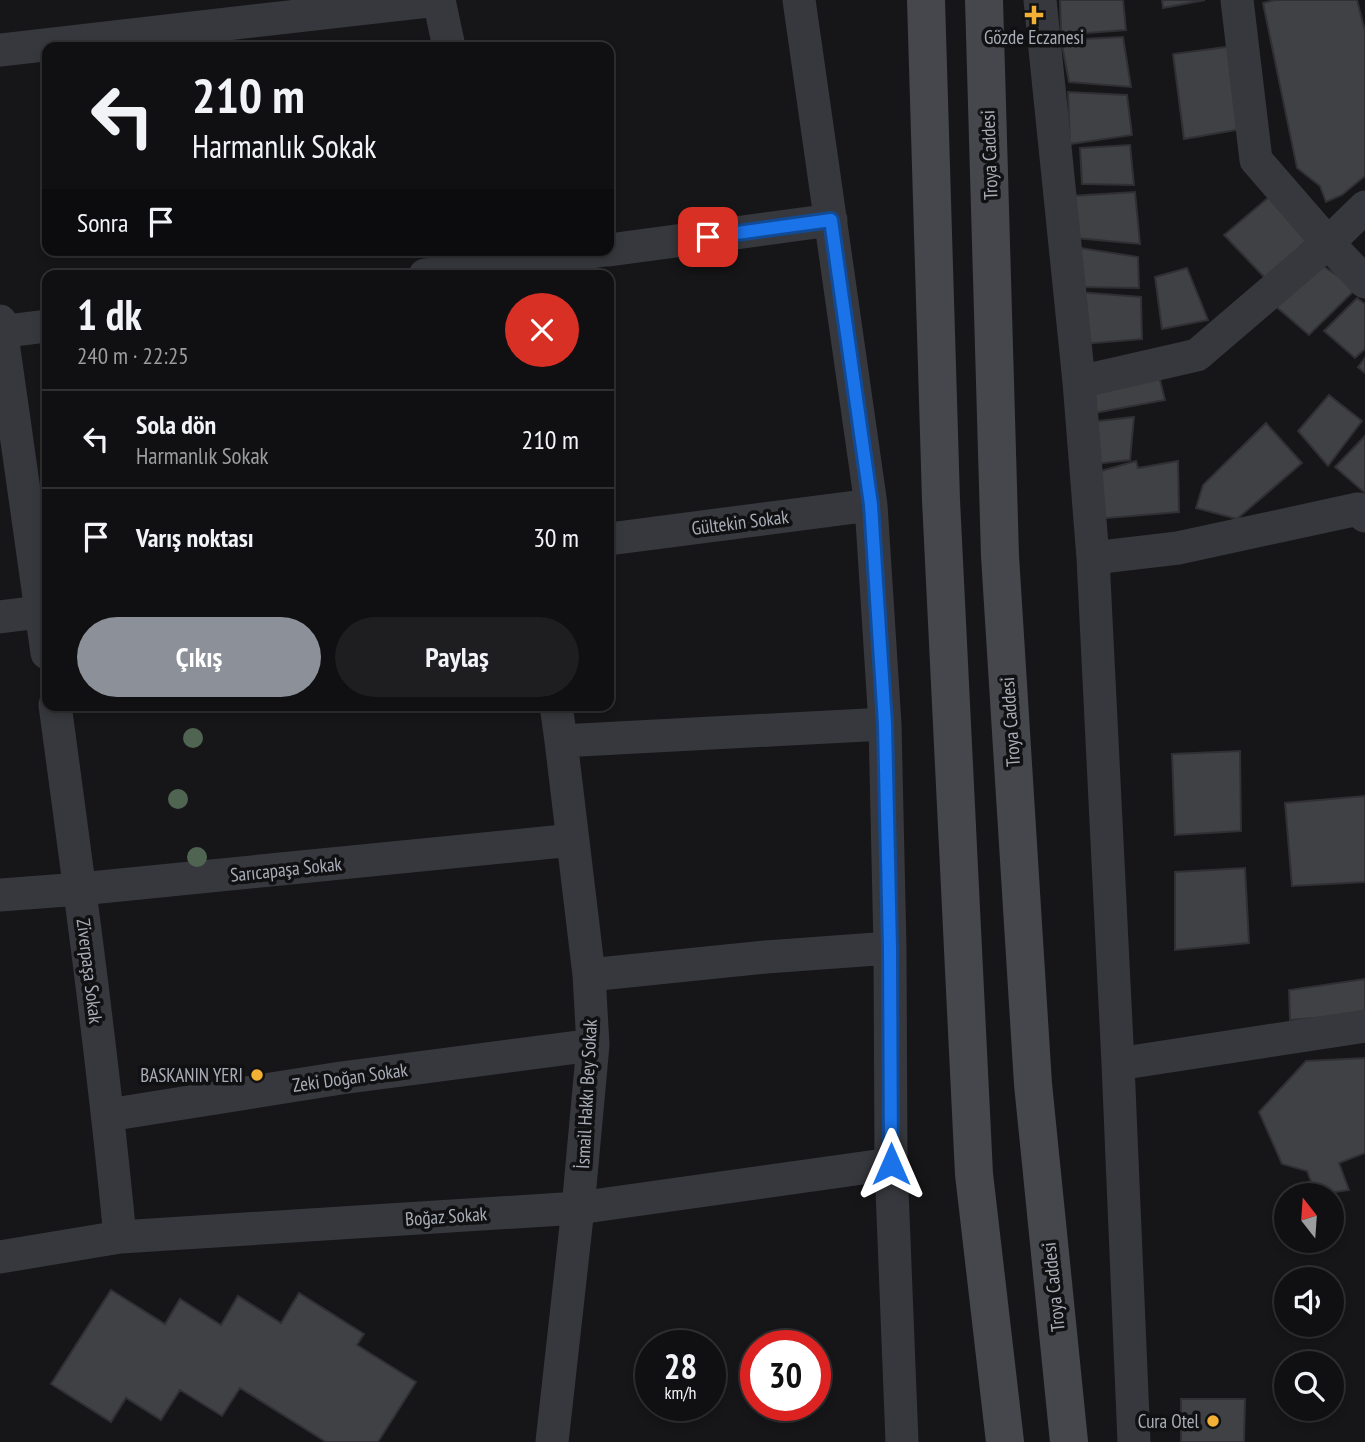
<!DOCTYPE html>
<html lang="tr">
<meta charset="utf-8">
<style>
body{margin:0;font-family:"PT Sans Narrow",sans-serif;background:#1e1e20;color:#f1f3f6;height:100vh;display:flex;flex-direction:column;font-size:26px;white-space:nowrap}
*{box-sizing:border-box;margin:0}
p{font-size:23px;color:#9c9d9f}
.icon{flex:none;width:38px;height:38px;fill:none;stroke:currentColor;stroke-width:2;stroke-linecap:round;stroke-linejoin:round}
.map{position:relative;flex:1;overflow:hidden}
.sheet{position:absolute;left:42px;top:270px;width:572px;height:441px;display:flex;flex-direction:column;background:#101012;border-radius:14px;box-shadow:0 4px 10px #0003,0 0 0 2px #303032}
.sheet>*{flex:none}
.hud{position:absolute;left:42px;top:42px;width:572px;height:214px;border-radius:14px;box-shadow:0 4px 10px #0003,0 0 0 2px #303032;background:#101012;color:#f1f3f6;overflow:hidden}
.needle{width:46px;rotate:343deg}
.controls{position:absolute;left:1274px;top:1183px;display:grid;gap:14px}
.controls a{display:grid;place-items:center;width:70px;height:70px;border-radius:50%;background:#101012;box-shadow:0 4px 10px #0003,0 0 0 2px #303032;font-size:35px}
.speed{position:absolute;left:635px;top:1330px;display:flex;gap:14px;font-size:35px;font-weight:700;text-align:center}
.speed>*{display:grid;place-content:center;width:91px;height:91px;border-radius:50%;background:#101012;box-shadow:0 4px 10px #0003,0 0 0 2px #303032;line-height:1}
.speed small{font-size:18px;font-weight:400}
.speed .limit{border:10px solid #d22;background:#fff;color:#111}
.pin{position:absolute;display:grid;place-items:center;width:60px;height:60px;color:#fff;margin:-30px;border-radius:14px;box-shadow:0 4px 10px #0006}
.me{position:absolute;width:77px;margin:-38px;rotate:0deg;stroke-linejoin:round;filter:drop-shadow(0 0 5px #0008)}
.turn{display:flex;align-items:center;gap:24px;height:147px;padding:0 35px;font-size:32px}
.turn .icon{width:91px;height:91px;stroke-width:2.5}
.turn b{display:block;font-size:49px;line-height:60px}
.then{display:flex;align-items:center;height:66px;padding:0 35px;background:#0003;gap:14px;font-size:26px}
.round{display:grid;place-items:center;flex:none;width:74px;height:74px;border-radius:37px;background:#1e1e20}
.overview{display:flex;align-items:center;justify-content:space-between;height:119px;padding:0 35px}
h1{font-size:42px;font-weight:800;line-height:52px}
.button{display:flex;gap:14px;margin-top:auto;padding:14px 35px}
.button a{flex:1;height:80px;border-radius:42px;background:#8c9099;color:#fff;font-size:28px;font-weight:800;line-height:80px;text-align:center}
.button a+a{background:#1e1e20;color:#f1f3f6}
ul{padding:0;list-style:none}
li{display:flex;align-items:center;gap:21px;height:98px;padding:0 35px;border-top:2px solid #303032}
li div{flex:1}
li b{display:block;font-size:26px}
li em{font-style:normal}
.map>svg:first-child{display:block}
.building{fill:#404145;stroke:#303034;stroke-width:2}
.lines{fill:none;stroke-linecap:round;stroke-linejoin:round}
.street{stroke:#37383d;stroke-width:33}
.secondary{stroke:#45474d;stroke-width:38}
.tree{fill:#506452}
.route-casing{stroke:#114b97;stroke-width:18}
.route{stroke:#1a73e8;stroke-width:12}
.poi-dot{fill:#f2b134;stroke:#111113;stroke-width:2.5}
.labels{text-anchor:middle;stroke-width:7;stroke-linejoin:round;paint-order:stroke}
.poi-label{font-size:19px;fill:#a8adb8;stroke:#111113;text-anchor:end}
.street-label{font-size:19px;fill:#a8adb8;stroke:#111113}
</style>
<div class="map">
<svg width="1365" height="1442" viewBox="0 0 1365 1442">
<rect width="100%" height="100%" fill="#161618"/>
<path class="building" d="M1060,0H1123L1126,30L1061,35Z
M1162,0H1205L1163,8Z
M1275,0H1357L1365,31V176L1342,195L1326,202L1320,186L1297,168L1263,3Z
M1123,37L1131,87L1069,82L1061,40Z
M1234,46L1242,129L1184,139L1173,54Z
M1068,92L1127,95L1132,135L1070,144Z
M1130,145L1134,185L1082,184L1080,148Z
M1135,192L1140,244L1076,238L1071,196Z
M1275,192L1312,235L1267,280L1224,235Z
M1074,247L1138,257L1139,288L1077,287Z
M1318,263L1357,288L1309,335L1274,305Z
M1187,268L1208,320L1162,329L1155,277Z
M1078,292L1141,297L1142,339L1083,344Z
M1357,298L1365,304V349L1355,358L1324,331Z
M1365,358V373L1358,367Z
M1158,372L1165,400L1089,414L1090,386Z
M1329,395L1362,421L1328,466L1298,431Z
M1134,417L1130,460L1095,464L1091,422Z
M1266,423L1302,463L1237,519L1196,508L1203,485Z
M1365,436V493L1335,467Z
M1136,461L1138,468L1178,461L1179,512L1096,519L1094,473Z
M1240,751L1241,831L1175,835L1172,754Z
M1365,796V882L1292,886L1285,803Z
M1245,868L1249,943L1175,950V872Z
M1365,979V1014L1290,1020L1289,990Z
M1365,1058V1153L1339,1163L1349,1190L1316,1195L1307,1171L1282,1164L1259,1112L1306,1061Z
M111,1290L165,1324L180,1299L221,1325L238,1296L281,1323L299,1293L364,1334L357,1345L416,1382L378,1442H326L240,1388L222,1416L180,1390L161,1420L126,1398L111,1422L51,1384Z
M1181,1399H1245L1244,1442H1181Z"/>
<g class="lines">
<path class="street" d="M439,0L449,47
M799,0L871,505L885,724L890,948L891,1164L902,1442
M1040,0L1079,382L1093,558L1118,1064L1134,1442
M1237,0L1256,160L1328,243L1365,282
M0,50L437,0
M609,250L831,220
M425,275L606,250
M0,321L47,653
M0,332L47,326
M1079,382L1197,355L1328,243L1365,207
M609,539L871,505
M1093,558L1178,548L1358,509L1365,516
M0,617L47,611
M55,705C79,882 103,1059 120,1237
M561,741L885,724
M0,895L80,889L573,840
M589,975L766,957L890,948
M1118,1064L1365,1026
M108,1115L341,1078L593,1045
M0,1257L120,1237L578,1208L891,1164
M552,1442L578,1208L593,1045L589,975L561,741L556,705"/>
<path class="secondary" d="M926,0L941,500L974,1174L1005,1442
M984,0L1000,556L1033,1084L1069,1442"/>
</g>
<g class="tree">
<circle cx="193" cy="738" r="10"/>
<circle cx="178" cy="799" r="10"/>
<circle cx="197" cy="857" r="10"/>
</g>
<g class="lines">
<g class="route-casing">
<path id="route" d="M708,237L831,220L871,505L885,724L890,948L891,1164"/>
</g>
<use href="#route" class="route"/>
</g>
<g class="poi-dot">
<path d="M1030.5 4.5h7v7h7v7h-7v7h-7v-7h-7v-7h7z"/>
<circle cx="257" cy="1075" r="7"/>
<circle cx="1213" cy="1421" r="7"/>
</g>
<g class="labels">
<g class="poi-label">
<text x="1034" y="44" text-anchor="middle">Gözde Eczanesi</text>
<text x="243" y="1082">BASKANIN YERI</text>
<text x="1199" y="1428">Cura Otel</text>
</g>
<g class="street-label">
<text transform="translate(989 155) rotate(-92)" y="7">Troya Caddesi</text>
<text transform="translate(740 522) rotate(-7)" y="7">Gültekin Sokak</text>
<text transform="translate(1010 722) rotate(-94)" y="7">Troya Caddesi</text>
<text transform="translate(286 869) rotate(-6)" y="7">Sarıcapaşa Sokak</text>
<text transform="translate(90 971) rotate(83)" y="7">Ziverpaşa Sokak</text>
<text transform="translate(350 1077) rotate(-8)" y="7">Zeki Doğan Sokak</text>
<text transform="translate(586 1094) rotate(-87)" y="7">İsmail Hakkı Bey Sokak</text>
<text transform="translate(446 1216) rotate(-4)" y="7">Boğaz Sokak</text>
<text transform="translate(1053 1287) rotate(-96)" y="7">Troya Caddesi</text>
</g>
</g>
</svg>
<div class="controls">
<a><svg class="needle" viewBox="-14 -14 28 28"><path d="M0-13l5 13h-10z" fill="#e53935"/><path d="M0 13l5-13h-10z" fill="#9c9d9f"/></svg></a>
<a><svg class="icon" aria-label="sound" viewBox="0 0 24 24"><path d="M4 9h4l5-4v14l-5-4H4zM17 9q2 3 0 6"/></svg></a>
<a><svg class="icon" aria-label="search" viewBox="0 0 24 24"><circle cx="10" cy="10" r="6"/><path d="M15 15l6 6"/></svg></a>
</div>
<div class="speed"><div>28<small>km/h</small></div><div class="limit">30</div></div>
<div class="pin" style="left:708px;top:237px;background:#d93025"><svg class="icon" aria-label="arrive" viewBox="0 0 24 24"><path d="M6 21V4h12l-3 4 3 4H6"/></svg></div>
<svg class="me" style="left:891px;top:1164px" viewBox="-20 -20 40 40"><path d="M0-17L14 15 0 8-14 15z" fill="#1a73e8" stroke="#fff" stroke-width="4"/></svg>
<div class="hud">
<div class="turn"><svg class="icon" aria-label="left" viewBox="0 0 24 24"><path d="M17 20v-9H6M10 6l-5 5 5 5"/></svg><div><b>210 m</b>Harmanlık Sokak</div></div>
<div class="then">Sonra<svg class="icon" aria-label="arrive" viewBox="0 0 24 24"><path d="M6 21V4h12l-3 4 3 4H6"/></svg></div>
</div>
<section class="sheet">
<div class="overview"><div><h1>1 dk</h1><p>240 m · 22:25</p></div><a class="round" style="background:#d93025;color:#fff"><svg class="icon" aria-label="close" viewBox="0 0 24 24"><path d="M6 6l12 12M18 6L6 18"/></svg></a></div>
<ul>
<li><svg class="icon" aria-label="left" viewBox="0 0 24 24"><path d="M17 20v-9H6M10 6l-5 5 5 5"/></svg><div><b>Sola dön</b><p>Harmanlık Sokak</p></div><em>210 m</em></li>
<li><svg class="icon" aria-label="arrive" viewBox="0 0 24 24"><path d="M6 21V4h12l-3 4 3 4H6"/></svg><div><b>Varış noktası</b></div><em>30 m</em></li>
</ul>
<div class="button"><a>Çıkış</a><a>Paylaş</a></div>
</section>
</div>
